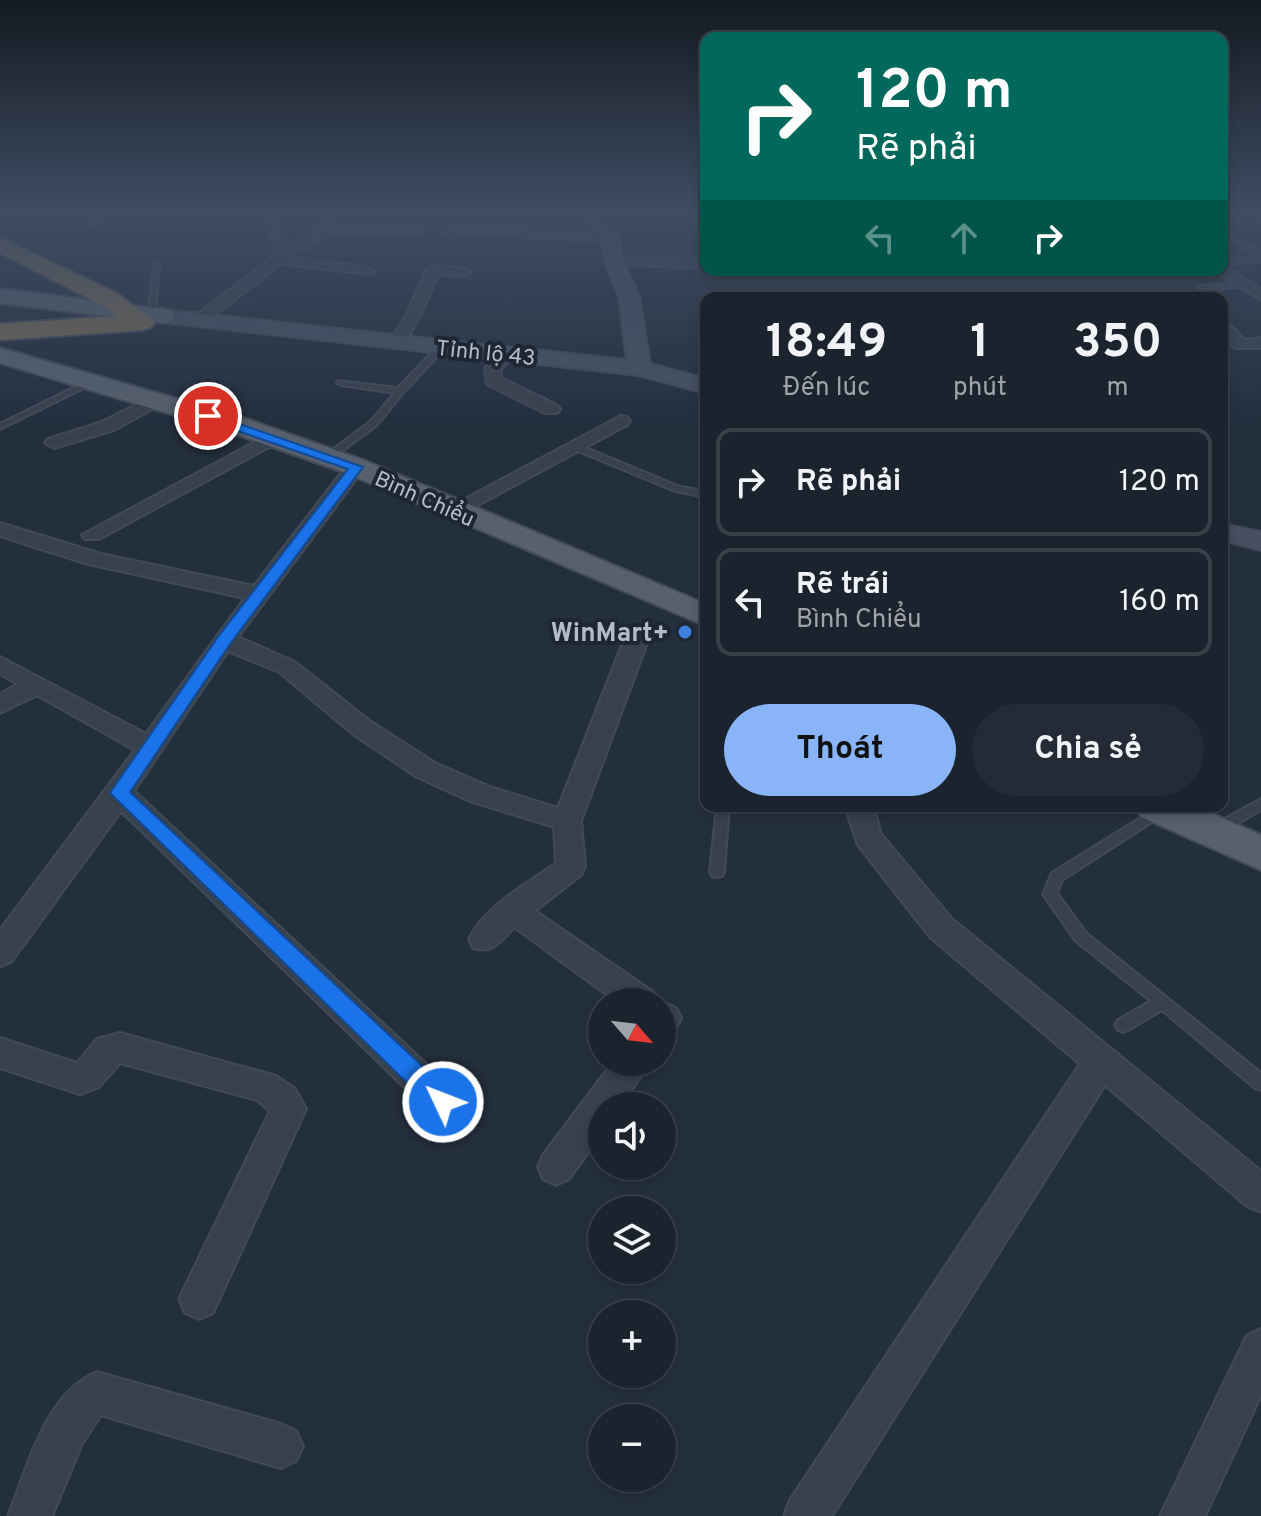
<!DOCTYPE html>
<html lang="vi">
<meta charset="utf-8">
<style>
body{margin:0;font-family:Overpass,sans-serif;background:#242b36;color:#f1f3f6;height:100vh;display:flex;flex-direction:column;font-size:30px;white-space:nowrap}
*{box-sizing:border-box;margin:0}
p{font-size:26px;color:#a0a4aa}
.icon{flex:none;width:44px;height:44px;fill:none;stroke:currentColor;stroke-width:2;stroke-linecap:round;stroke-linejoin:round}
.map{position:relative;flex:1;overflow:hidden}
.panel{position:absolute;left:700px;top:292px;width:528px;height:520px;display:flex;flex-direction:column;background:#1b232e;border-radius:16px;box-shadow:0 4px 12px #0003,0 0 0 2px #39404a}
.panel>*{flex:none}
.hud{position:absolute;left:700px;top:32px;width:528px;height:244px;border-radius:16px;box-shadow:0 4px 12px #0003,0 0 0 2px #39404a;background:#00695c;color:#fff;overflow:hidden}
.needle{width:52px;rotate:118deg}
.controls{position:absolute;left:588px;top:988px;display:grid;gap:16px}
.controls a{display:grid;place-items:center;width:88px;height:88px;border-radius:50%;background:#1b232e;box-shadow:0 4px 12px #0003,0 0 0 2px #39404a;font-size:40px}
.pin{position:absolute;display:grid;place-items:center;width:68px;height:68px;color:#fff;margin:-34px;border:4px solid #fff;border-radius:50%;box-shadow:0 2px 8px #0007}
.me{position:absolute;width:88px;margin:-44px;rotate:313deg;stroke-linejoin:round;filter:drop-shadow(0 0 6px #0008)}
.turn{display:flex;align-items:center;gap:28px;height:168px;padding:0 24px;font-size:36px}
.turn .icon{width:104px;height:104px;stroke-width:2.5}
.turn b{display:block;font-size:56px;line-height:68px}
.lanes{display:flex;align-items:center;height:76px;padding:0 24px;background:#0003;justify-content:center;gap:40px;direction:ltr}
.lanes .off{opacity:.35}
.eta{display:flex;justify-content:space-evenly;align-items:center;height:136px;text-align:center}
.eta b{font-size:48px;font-weight:700;line-height:56px}
.action{display:flex;gap:16px;margin-top:auto;padding:16px 24px}
.action a{flex:1;height:92px;border-radius:48px;background:#8ab4f8;color:#111;font-size:32px;font-weight:700;line-height:92px;text-align:center}
.action a+a{background:#242b36;color:#f1f3f6}
ul{padding:0;list-style:none}
li{display:flex;align-items:center;gap:24px;height:108px;margin:0 16px 12px;padding:0 8px;border:4px solid #39404a;border-radius:16px}
li div{flex:1}
li b{display:block;font-size:30px}
li em{font-style:normal}
.map>svg:first-child{display:block}
.lines{fill:none;stroke-linecap:round;stroke-linejoin:round}
.lane-casing{stroke:#414a57;stroke-width:4}
.street-casing{stroke:#414a57;stroke-width:4}
.secondary-casing{stroke:#414a57;stroke-width:4}
.primary-casing{stroke:#414a57;stroke-width:4}
.highway-casing{stroke:#434c59;stroke-width:4}
.lane{fill:#38414e;fill-rule:evenodd}
.street{fill:#38414e;fill-rule:evenodd}
.secondary{fill:#465061;fill-rule:evenodd}
.primary{fill:#56606e;fill-rule:evenodd}
.highway{fill:#746855;fill-rule:evenodd}
.route{fill:#1a73e8;stroke:#114b97;stroke-width:2}
.shop-dot{fill:#3f7fe0;stroke:#1d2633;stroke-width:3}
.labels{text-anchor:middle;stroke-width:8;stroke-linejoin:round;paint-order:stroke}
.far-street-label{font-size:22px;fill:#b4bcc9;stroke:#1d2633}
.poi-label{font-size:26px;font-weight:bold;fill:#b4bcc9;stroke:#1d2633;text-anchor:end}
</style>
<div class="map">
<svg width="1261" height="1516" viewBox="0 0 1261 1516">
<rect width="100%" height="100%" fill="#242f3e"/>
<g class="lines">
<g class="lane-casing">
<path id="lane" d="M144,212H150V215L181,212L148,219L145,217Z
M1245,212H1252L1261,218V222Z
M1222,230L1261,252V257L1222,235Z
M1261,257V261L1222,264V260Z
M157,261L160,263L155,308L165,315L166,316L163,318L149,309L154,263Z
M1247,283L1249,284V286L1200,290L1197,288L1200,286Z
M439,345L446,347L403,393L376,426L331,459H325V455L370,422L395,393L341,385L337,383L338,381L398,388Z
M89,380L96,382L0,429V424Z
M574,443L680,487L706,491V497L675,491L571,448V444Z
M1261,799V810L1224,831H1214L1213,828L1214,825Z
M717,806H729L724,872L722,876L717,877L712,876L710,872Z
M1160,806L1164,808L1166,811L1164,814L1062,880L1057,893L1086,933L1261,1073V1090L1255,1088L1162,1010L1128,1030L1123,1032L1118,1030L1115,1025L1118,1020L1151,1001L1076,941L1043,894L1052,873Z"/>
</g>
<g class="street-casing">
<path id="street" d="M92,212H104L99,227L89,224Z
M257,212H270L282,229L288,245L310,235L323,212L335,213L329,225L421,226L427,230L421,234L324,233L320,241L286,257L367,267L374,271L372,274L281,264L204,323H194V317L272,258C278,239 269,227 257,212Z
M519,225L529,230L607,232L613,236L607,240L526,238L516,233L449,236L443,232L449,228Z
M614,257L706,260V268L609,264V258Z
M433,266L465,268L472,272L465,276L438,274L420,316L405,342L403,345H391L389,342L406,316L426,270Z
M1222,266L1261,289V299L1217,273L1215,270H1222Z
M1222,323L1229,324L1245,340L1261,338V348H1235L1222,334Z
M508,349L516,354L501,369V378L557,405L560,409L557,413H545L487,384L485,368L502,351Z
M155,395L161,396L164,400L161,404L114,430L54,448L45,443L48,439L102,422Z
M621,416L627,417L630,421L627,425L463,513H449L446,509Z
M272,433L278,434L281,438L278,442L99,539H85L82,535Z
M356,461L365,467L238,637L295,662L371,722L435,763L490,787L558,808L624,640L628,635H644L648,640L581,821L585,867L581,875L535,911L653,992L658,1002H617L514,927C501,941 493,954 473,948L469,939C485,906 527,884 556,863L554,827L470,801L417,777L353,734L279,672L228,651L134,791L455,1091L460,1102L455,1113L443,1118L431,1113L121,811L11,962L0,966V930L135,750L37,695L0,713V694L18,684L0,674V657L146,734L245,598L88,564L0,536V523L101,554L254,586L349,463Z
M845,806H873L881,834L952,919L1261,1171V1212L1248,1207L1105,1085L832,1516H784L790,1500L1080,1064L930,937L858,845Z
M662,1002L676,1008L681,1018L674,1032L662,1036Z
M120,1033L276,1076L295,1089L306,1109L213,1313L199,1319L185,1313L179,1299L270,1111L257,1100L120,1063L99,1087L80,1094L0,1068V1038L77,1063L97,1039Z
M613,1062H650L621,1106H602V1133L569,1179L556,1185L543,1179L538,1167L543,1155Z
M1261,1329V1395L1205,1516H1160L1247,1335Z
M97,1372L281,1424L296,1431L303,1446L296,1461L281,1468L101,1415L82,1444L52,1516H8C28,1467 44,1394 97,1372Z"/>
</g>
<g class="secondary-casing">
<path id="secondary" d="M579,212H596L619,240L623,261L639,296L650,364L706,379V393L638,375L163,322L153,316L163,310L627,360L619,296L605,261L601,241Z
M1222,524L1261,532V550L1222,540Z"/>
</g>
<g class="primary-casing">
<path id="primary" d="M0,289L163,309L171,311L175,316L171,321L163,323L0,303Z
M0,348L244,418L366,461L706,604V626L346,473L224,430L0,363Z
M1135,806H1195L1261,835V870L1141,817Z"/>
</g>
<g class="highway-casing">
<path id="highway" d="M0,237L118,294L155,322L151,327L142,330L0,340V324L117,316L100,304L0,253Z"/>
</g>
<use href="#lane" class="lane"/>
<use href="#street" class="street"/>
<use href="#secondary" class="secondary"/>
<use href="#primary" class="primary"/>
<use href="#highway" class="highway"/>
</g>
<linearGradient id="sky" x2="0" y2="1"><stop stop-color="#141a22"/><stop offset="0.5" stop-color="#3f4d63"/><stop offset="1" stop-color="#3f4d63" stop-opacity="0"/></linearGradient>
<rect width="1261" height="424" fill="url(#sky)"/>
<path class="route" d="M208,413L363,467L230,644L130,792L452,1094L456,1102L452,1110L443,1113L435,1110L110,793L218,637L348,469L203,419L201,416Z"/>
<circle class="shop-dot" cx="685" cy="632" r="8"/>
<g class="labels">
<g class="far-street-label">
<text transform="translate(486 352) rotate(6)" y="8">Tỉnh lộ 43</text>
<text transform="translate(425 498) rotate(24)" y="8">Bình Chiểu</text>
</g>
<g class="poi-label">
<text x="669" y="641">WinMart+</text>
</g>
</g>
</svg>
<div class="controls">
<a><svg class="needle" viewBox="-14 -14 28 28"><path d="M0-13l5 13h-10z" fill="#e53935"/><path d="M0 13l5-13h-10z" fill="#a0a4aa"/></svg></a>
<a><svg class="icon" aria-label="sound" viewBox="0 0 24 24"><path d="M4 9h4l5-4v14l-5-4H4zM17 9q2 3 0 6"/></svg></a>
<a><svg class="icon" aria-label="layers" viewBox="0 0 24 24"><path d="M12 4l9 5-9 5-9-5zM3 14l9 5 9-5"/></svg></a>
<a>+</a>
<a>−</a>
</div>
<div class="pin" style="left:208px;top:416px;background:#d93025"><svg class="icon" aria-label="arrive" viewBox="0 0 24 24"><path d="M6 21V4h12l-3 4 3 4H6"/></svg></div>
<svg class="me" style="left:443px;top:1102px" viewBox="-20 -20 40 40"><circle r="17" fill="#1a73e8" stroke="#fff" stroke-width="3"/><path d="M0-11L8 9 0 5-8 9z" fill="#fff"/></svg>
<div class="hud">
<div class="turn"><svg class="icon" aria-label="right" viewBox="0 0 24 24"><path d="M7 20v-9h11M14 6l5 5-5 5"/></svg><div><b>120 m</b>Rẽ phải</div></div>
<div class="lanes"><svg class="icon off" aria-label="left" viewBox="0 0 24 24"><path d="M17 20v-9H6M10 6l-5 5 5 5"/></svg><svg class="icon off" aria-label="ahead" viewBox="0 0 24 24"><path d="M12 20V5M6 11l6-6 6 6"/></svg><svg class="icon" aria-label="right" viewBox="0 0 24 24"><path d="M7 20v-9h11M14 6l5 5-5 5"/></svg></div>
</div>
<section class="panel">
<div class="eta">
<div><b>18:49</b><p>Đến lúc</p></div>
<div><b>1</b><p>phút</p></div>
<div><b>350</b><p>m</p></div>
</div>
<ul>
<li><svg class="icon" aria-label="right" viewBox="0 0 24 24"><path d="M7 20v-9h11M14 6l5 5-5 5"/></svg><div><b>Rẽ phải</b></div><em>120 m</em></li>
<li><svg class="icon" aria-label="left" viewBox="0 0 24 24"><path d="M17 20v-9H6M10 6l-5 5 5 5"/></svg><div><b>Rẽ trái</b><p>Bình Chiểu</p></div><em>160 m</em></li>
</ul>
<div class="action"><a>Thoát</a><a>Chia sẻ</a></div>
</section>
</div>
